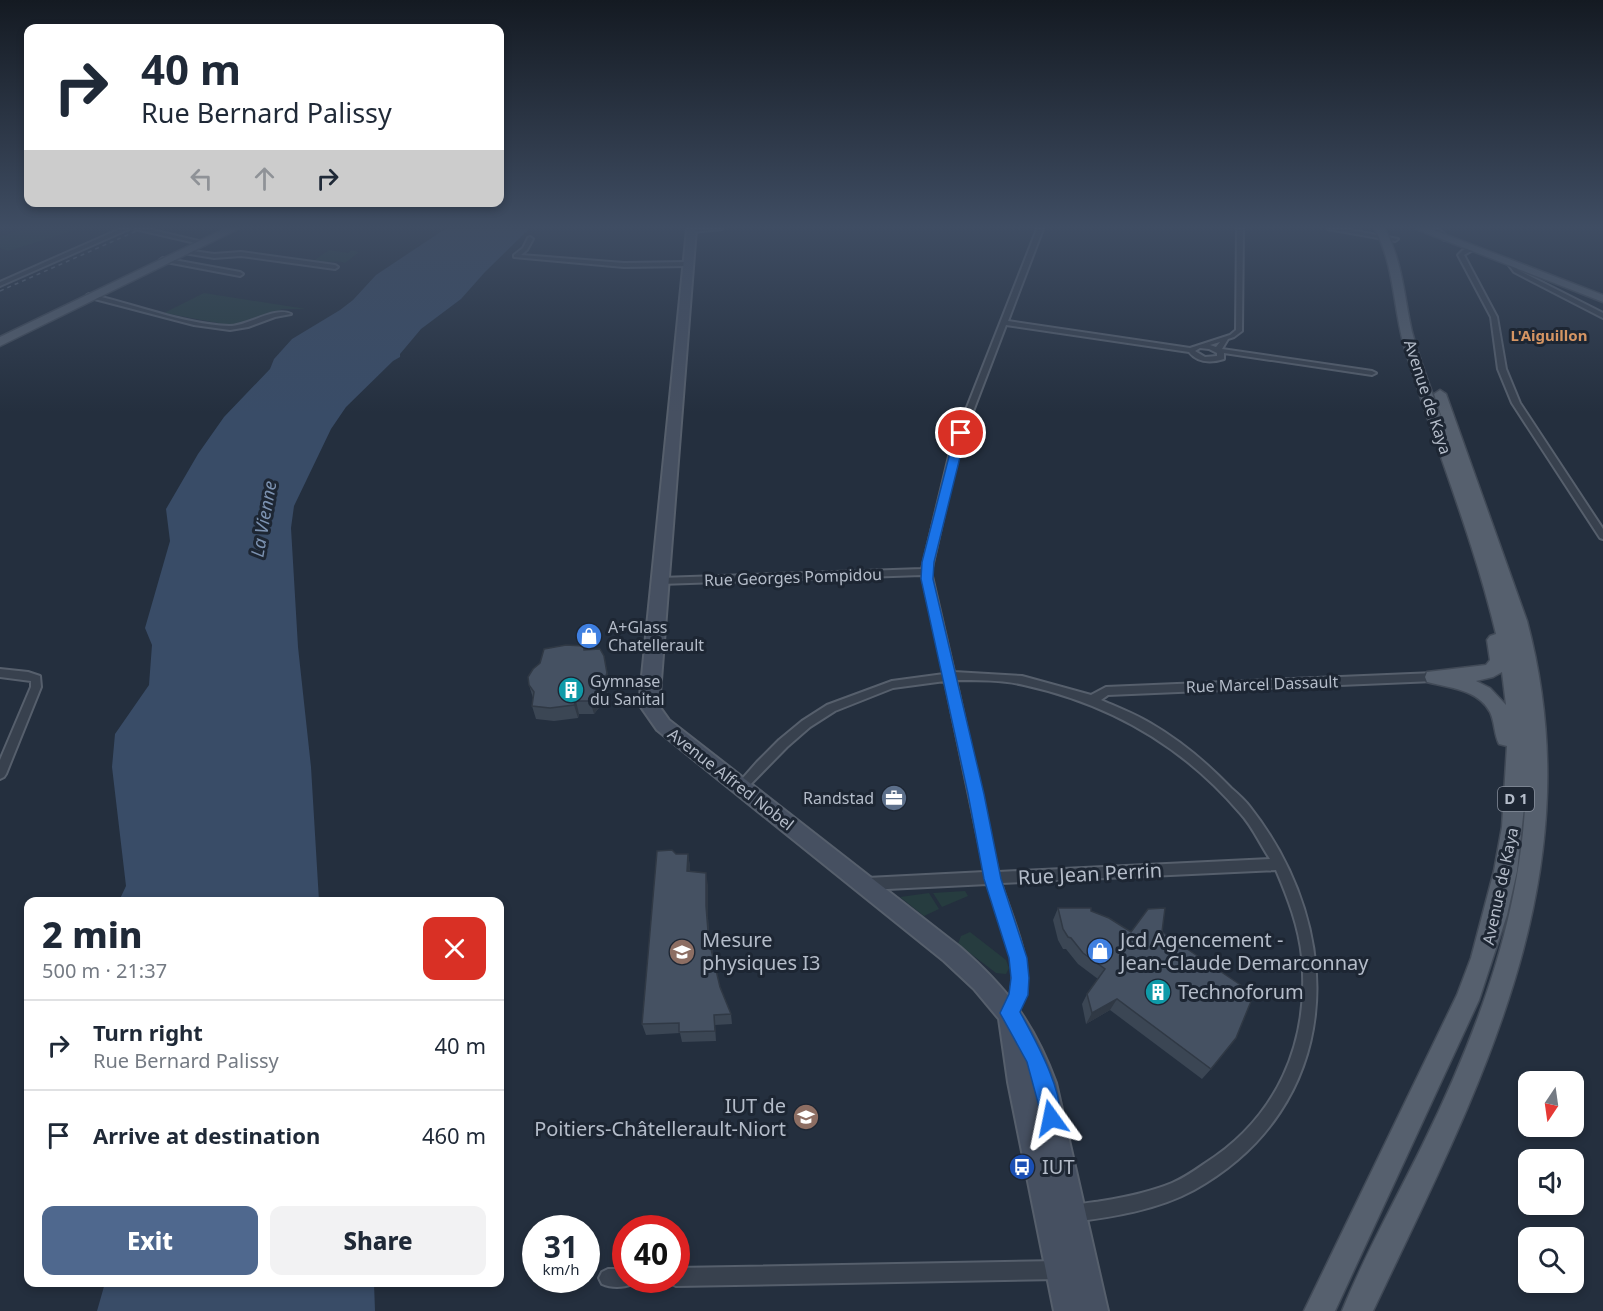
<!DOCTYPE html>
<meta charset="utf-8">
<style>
body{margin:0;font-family:"Noto Sans",sans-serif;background:#f2f2f3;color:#1f2937;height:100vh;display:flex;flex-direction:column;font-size:22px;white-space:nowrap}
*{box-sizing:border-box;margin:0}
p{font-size:20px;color:#747a83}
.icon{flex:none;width:33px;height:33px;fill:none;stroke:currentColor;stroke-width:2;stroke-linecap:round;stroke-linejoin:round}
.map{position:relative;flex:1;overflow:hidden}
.panel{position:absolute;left:24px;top:897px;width:480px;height:390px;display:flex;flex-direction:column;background:#fff;border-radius:12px;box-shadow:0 3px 9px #0003}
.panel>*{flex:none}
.guide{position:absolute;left:24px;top:24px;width:480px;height:183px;border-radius:12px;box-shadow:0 3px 9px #0003;background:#fff;color:#1f2937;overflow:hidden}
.needle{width:39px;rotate:193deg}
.controls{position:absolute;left:1518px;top:1071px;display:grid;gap:12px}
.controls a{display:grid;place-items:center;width:66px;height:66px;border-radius:12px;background:#fff;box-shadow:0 3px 9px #0003;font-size:30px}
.speed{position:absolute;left:522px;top:1215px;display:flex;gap:12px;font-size:30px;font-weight:700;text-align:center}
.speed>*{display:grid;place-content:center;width:78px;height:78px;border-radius:50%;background:#fff;box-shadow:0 3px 9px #0003;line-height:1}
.speed small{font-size:15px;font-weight:400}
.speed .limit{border:9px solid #d22;background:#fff;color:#111}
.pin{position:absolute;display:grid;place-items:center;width:51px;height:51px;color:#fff;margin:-26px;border:3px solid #fff;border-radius:50%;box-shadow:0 2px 6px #0007}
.me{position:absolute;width:66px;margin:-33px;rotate:348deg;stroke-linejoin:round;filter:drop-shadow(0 0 4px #0008)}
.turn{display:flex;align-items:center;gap:21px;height:126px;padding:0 18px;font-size:27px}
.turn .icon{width:78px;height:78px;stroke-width:2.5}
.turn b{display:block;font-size:42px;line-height:51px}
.lanes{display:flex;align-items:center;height:57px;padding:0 18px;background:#0003;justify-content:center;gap:30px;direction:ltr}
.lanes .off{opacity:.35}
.round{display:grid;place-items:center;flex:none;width:63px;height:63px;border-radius:12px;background:#f2f2f3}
.head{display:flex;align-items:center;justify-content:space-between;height:102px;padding:0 18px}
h1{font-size:36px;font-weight:800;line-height:45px}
.cta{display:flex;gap:12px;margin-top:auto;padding:12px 18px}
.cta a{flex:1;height:69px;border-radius:12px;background:#4f688e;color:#fff;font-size:24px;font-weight:800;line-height:69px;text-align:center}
.cta a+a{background:#f2f2f3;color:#1f2937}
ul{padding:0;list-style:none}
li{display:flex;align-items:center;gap:18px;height:90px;padding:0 18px;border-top:2px solid #e0e1e3}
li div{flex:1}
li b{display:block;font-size:22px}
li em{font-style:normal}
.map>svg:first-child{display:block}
.green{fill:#263c3f}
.water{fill:#394c67}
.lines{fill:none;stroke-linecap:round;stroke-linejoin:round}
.street-casing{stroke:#565f6c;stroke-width:4}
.secondary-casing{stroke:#565f6c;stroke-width:4}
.primary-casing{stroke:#414a57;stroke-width:3}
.street{fill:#38414e;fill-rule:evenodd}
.secondary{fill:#465061;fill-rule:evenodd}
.primary{fill:#56606e;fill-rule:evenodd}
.rail{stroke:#5a6575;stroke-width:1.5;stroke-dasharray:4 4;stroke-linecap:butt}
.wall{fill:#3b4654}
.shaded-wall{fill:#303945}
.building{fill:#455162;stroke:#303945;stroke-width:1.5}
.route{fill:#1a73e8;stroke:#114b97;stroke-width:1.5}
.labels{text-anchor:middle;stroke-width:6;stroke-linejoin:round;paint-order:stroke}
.far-neighbourhood-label{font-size:15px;font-weight:bold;fill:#d59563;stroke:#1d2633}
.shield{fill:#1d2633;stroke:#878f9c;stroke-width:1.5}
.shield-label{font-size:15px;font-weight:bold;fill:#b4bcc9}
.street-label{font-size:16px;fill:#b4bcc9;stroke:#1d2633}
.poi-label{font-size:16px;fill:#b4bcc9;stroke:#1d2633;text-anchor:start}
.water-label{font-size:18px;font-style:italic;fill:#7c92b1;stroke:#1d2633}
.near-street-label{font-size:20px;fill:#b4bcc9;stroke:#1d2633}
.near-poi-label{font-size:20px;fill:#b4bcc9;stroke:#1d2633;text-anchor:start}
</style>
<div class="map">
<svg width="1603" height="1311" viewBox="0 0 1603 1311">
<rect width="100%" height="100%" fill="#242f3e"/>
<path class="green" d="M25,229H79L8,251L0,248V237Z
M329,250L348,253L352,250L359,252L345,263C334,259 323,264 312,262Z
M204,293L306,309H282L265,318L234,326L164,313Z
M965,891L968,896L942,907L933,893Z
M929,893L939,909L924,916L900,897Z
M970,932L1006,960L1009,968L1006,974L996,973L958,944L961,936Z"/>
<path class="water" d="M445,229H529L485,272L461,299L421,329L400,354V357L393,361L346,407L331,429L294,506L291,528L298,647L311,767L319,901H119L126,886L112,767L115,734L149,685L152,645L145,628L170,541L166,509L198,454L224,417L270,369L274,359L292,339L340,310L353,300L376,275Z
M105,1283H374L375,1311H97Z"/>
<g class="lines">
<g class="street-casing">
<path id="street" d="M120,229H129L0,286V282Z
M135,229H148L207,243L204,245Z
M690,229H722L692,232Z
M1037,229H1043L1008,321L1190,348L1230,335L1236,330L1237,229H1243L1242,331L1234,337L1228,339L1222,349L1372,371L1376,373L1372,375L1224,353V359C1211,363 1198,363 1189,352L1006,325L959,448L931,572L954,672L1022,676L1091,695L1106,687L1434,673L1438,674L1439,677L1438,680L1434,681L1108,695L1101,700C1117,707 1135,714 1150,723C1181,741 1207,763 1231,788C1238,794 1245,800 1250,807C1349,933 1343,1107 1194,1190C1157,1210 1113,1217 1072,1222L1066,1220L1064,1214L1066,1208C1077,1203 1090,1203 1102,1201C1126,1197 1150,1192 1172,1183C1184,1178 1194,1171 1204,1164C1277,1118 1310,1043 1302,957C1299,927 1288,898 1276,870L1001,883C1011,916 1032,958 1025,992C1024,1001 1018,1010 1014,1018L1009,1020L1004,1018L1002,1013C1005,1006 1010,999 1011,991C1018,958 998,916 988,884L867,890L862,888L860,884L862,880L867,878L985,872L945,681L893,688L835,711L810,727L787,747L745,790L741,792L737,790L735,787L757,762L779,740L802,721L827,705L892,681L944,674L922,575L660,584L655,581L660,578L922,569L951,448ZM1220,342L1216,347L1210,345ZM1200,348L1209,349L1217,353V356L1205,357L1195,351ZM956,680C978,680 1003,680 1024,685C1110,704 1183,746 1240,813C1252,826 1260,844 1270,859L998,872Z
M1328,229H1345L1398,239L1395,241Z
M1432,229H1439L1449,239L1444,240Z
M530,237L533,239L527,250L521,255L624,263L688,262L691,264L688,266L624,267L514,257V255L523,248L528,238Z
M1471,247L1473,248V250L1464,255L1497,317L1506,369L1520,403L1603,529V539L1600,538L1512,403L1498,369L1491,317L1458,255L1463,250Z
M186,250L214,254L241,252L335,265L338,267L335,269L241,256L214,258L184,253L183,252Z
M163,258L240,272L243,274L240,276L161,261L160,260Z
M1509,263H1513L1518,270L1603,313V318L1514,272L1508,264Z
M89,294C135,304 182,324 229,326C248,326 275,306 291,314L275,317L248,327L230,330L194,325L87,297V295Z
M0,669L28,672L40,676L41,687L6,774L4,777L0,779V760L31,687V681L0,677Z
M1059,1261L1065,1264L1068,1270L1065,1276L1059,1279L676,1286L670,1283L668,1280H676V1268Z
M608,1269H626V1280H634L632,1284C623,1288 611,1288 602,1284L599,1278L602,1272Z"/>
</g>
<g class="secondary-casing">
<path id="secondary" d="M687,229H696L659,706L669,720L960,947C1007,988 1034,1023 1056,1083L1108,1311H1054L1008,1082L999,1019L974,989L944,961L657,730L641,707L640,696Z"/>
</g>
<g class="primary-casing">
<path id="primary" d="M224,229H238L0,346V337Z
M1375,229H1385C1403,263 1404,297 1412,332C1421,365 1434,398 1446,430L1434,394L1440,390L1446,394L1527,621C1595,877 1479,1087 1373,1311H1342C1365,1254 1396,1199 1423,1144C1478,1032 1522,914 1526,789L1517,871L1507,915L1479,1000L1335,1311H1304L1457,995L1471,958L1494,871L1502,827L1507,746L1499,744C1494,734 1495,723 1490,712C1478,689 1449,688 1427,682L1425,677L1427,672L1486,665L1490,660L1487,640L1490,636L1496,634C1473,537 1434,444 1405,349C1393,309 1395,267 1375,229ZM1502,672L1506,705L1490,688L1476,681L1493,677Z
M1416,229H1431L1603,295V302Z"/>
</g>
<use href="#street" class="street"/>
<use href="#secondary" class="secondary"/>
<use href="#primary" class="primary"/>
<path class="rail" d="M0,291L141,229"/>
</g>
<path class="wall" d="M585,650L604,656L610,686L603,703L594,714H579L578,718L554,721L536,719L532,706L533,698L529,685Z
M676,854H688L690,867V872L708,885V918L709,932L713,947L712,954L720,987L731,1014L732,1024L715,1025L716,1041L682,1042L680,1033L646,1035L642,1024Z
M1058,908L1091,911L1131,932H1162L1211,1069L1202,1079L1110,1010L1086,1024L1082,1004L1087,994L1098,979L1078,964L1066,949H1063L1058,940L1053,920Z"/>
<path class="shaded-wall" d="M604,656L610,686L603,703L594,714L590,701Z
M576,701L579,714L578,718L574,705Z
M688,854L690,867L689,883L687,871Z
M706,873L708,885V918L710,943L706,906Z
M711,936L713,947L712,957L710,945Z
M1117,999L1110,1010L1086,1024L1092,1013Z"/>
<path class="building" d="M566,645L584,646V650L600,649L604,656L607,673L600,690L590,701H576L574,705L550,708L532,706L534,692L529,685L528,677L533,669L540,663L544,649Z
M672,850L676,854H688L687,871L706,873V906L708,931L711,936L710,945L720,987L731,1014L714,1015L715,1031L679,1032V1023L642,1024L657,851Z
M1058,908H1091V911L1109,918L1131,932L1148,909L1165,908L1162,932L1254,994L1236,1038L1211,1069L1117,999L1092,1013L1087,994L1105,969L1083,953L1071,938L1068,937L1063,929Z"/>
<linearGradient id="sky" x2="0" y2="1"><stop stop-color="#141a22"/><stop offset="0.55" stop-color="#3f4d63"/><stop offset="1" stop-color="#3f4d63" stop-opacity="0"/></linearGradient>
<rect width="1603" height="413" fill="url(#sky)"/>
<path class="route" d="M961,429L966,433L934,562L933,579L984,794L1001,879L1027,958L1029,978L1028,995L1020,1012C1033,1036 1069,1099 1058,1125L1051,1128L1044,1125L1027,1062L1000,1013L1009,994L1011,978L1009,958L984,879L968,794L921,579L922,562L955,433Z"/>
<defs>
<g id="shop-disc" transform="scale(1.35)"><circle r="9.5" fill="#3f7fe0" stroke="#1d2633"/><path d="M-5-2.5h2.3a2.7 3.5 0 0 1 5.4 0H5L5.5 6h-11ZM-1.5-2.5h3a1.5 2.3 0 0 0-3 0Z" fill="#fff"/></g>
<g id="building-disc" transform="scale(1.35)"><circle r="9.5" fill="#0f9aa8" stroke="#1d2633"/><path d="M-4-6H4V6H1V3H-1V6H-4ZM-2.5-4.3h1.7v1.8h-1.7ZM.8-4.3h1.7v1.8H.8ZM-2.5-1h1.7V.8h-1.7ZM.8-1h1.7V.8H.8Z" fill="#fff"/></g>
<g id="office-disc" transform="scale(1.35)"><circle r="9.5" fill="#5c6f8a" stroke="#1d2633"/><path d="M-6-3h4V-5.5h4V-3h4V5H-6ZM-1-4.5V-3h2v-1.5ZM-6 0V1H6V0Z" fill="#fff"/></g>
<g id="university-disc" transform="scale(1.35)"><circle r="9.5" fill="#8d6e63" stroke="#1d2633"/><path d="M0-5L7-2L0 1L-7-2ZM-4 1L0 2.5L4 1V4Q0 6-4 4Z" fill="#fff"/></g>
<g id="bus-disc" transform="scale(1.35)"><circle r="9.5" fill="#1a4fb4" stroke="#1d2633"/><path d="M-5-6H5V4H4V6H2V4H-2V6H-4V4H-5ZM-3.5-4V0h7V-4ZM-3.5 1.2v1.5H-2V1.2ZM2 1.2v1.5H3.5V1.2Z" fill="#fff"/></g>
</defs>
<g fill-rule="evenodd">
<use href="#shop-disc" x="589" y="636"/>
<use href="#building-disc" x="571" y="690"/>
<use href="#office-disc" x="894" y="798"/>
<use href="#shop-disc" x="1100" y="951"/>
<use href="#university-disc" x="682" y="952"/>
<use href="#building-disc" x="1158" y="992"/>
<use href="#university-disc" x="806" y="1117"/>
<use href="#bus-disc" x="1022" y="1167"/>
</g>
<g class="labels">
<g class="far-neighbourhood-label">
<text x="1549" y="341">L'Aiguillon</text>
</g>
<rect class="shield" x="1498" y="787" width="36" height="24" rx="4.5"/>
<g class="shield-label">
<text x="1516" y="804">D 1</text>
</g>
<g class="street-label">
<text transform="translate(1428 397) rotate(72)" y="6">Avenue de Kaya</text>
<text transform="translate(793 577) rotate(-2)" y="6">Rue Georges Pompidou</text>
<text transform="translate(1262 684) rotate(-2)" y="6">Rue Marcel Dassault</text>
<text transform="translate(731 779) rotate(38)" y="6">Avenue Alfred Nobel</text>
<text transform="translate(1500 886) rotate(-78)" y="6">Avenue de Kaya</text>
</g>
<g class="poi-label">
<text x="608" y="633">A+Glass<tspan x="608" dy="18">Chatellerault</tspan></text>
<text x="590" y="687">Gymnase<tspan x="590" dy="18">du Sanital</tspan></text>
<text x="874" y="804" text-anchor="end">Randstad</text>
</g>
<g class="water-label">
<text transform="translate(264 519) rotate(-80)" y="6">La Vienne</text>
</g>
<g class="near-street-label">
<text transform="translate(1090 874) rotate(-3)" y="7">Rue Jean Perrin</text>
</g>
<g class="near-poi-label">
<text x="702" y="947">Mesure<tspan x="702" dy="23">physiques I3</tspan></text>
<text x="1120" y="947">Jcd Agencement -<tspan x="1120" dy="23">Jean-Claude Demarconnay</tspan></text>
<text x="1178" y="999">Technoforum</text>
<text x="786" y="1113" text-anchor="end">IUT de<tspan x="786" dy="23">Poitiers-Châtellerault-Niort</tspan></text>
<text x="1042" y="1174">IUT</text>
</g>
</g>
</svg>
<div class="controls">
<a><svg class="needle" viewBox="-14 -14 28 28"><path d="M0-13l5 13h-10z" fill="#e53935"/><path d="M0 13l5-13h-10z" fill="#747a83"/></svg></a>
<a><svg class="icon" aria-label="sound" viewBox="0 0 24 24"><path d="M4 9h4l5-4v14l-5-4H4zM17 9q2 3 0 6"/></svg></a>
<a><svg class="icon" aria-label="search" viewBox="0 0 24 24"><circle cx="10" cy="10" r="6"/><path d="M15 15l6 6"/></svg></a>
</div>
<div class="speed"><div>31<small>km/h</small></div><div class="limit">40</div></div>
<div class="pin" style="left:961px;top:433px;background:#d93025"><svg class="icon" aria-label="arrive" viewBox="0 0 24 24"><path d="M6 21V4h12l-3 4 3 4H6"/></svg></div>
<svg class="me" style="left:1051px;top:1118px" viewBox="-20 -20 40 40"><path d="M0-17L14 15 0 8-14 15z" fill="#1a73e8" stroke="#fff" stroke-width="4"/></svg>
<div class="guide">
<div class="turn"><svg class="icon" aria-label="right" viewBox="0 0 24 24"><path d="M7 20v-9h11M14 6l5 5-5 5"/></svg><div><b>40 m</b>Rue Bernard Palissy</div></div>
<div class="lanes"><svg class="icon off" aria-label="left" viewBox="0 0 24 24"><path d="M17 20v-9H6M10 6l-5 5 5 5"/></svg><svg class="icon off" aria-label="ahead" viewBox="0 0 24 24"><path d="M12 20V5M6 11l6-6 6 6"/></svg><svg class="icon" aria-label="right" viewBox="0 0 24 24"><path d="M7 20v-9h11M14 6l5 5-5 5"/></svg></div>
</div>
<section class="panel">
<div class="head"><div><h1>2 min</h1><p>500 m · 21:37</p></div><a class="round" style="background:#d93025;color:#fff"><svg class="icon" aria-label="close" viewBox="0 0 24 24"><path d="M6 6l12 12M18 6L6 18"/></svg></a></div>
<ul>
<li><svg class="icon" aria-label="right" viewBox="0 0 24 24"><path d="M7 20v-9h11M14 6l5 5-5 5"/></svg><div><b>Turn right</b><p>Rue Bernard Palissy</p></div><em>40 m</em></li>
<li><svg class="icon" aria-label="arrive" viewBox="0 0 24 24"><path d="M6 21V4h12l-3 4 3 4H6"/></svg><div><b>Arrive at destination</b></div><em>460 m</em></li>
</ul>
<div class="cta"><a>Exit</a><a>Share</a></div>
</section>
</div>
